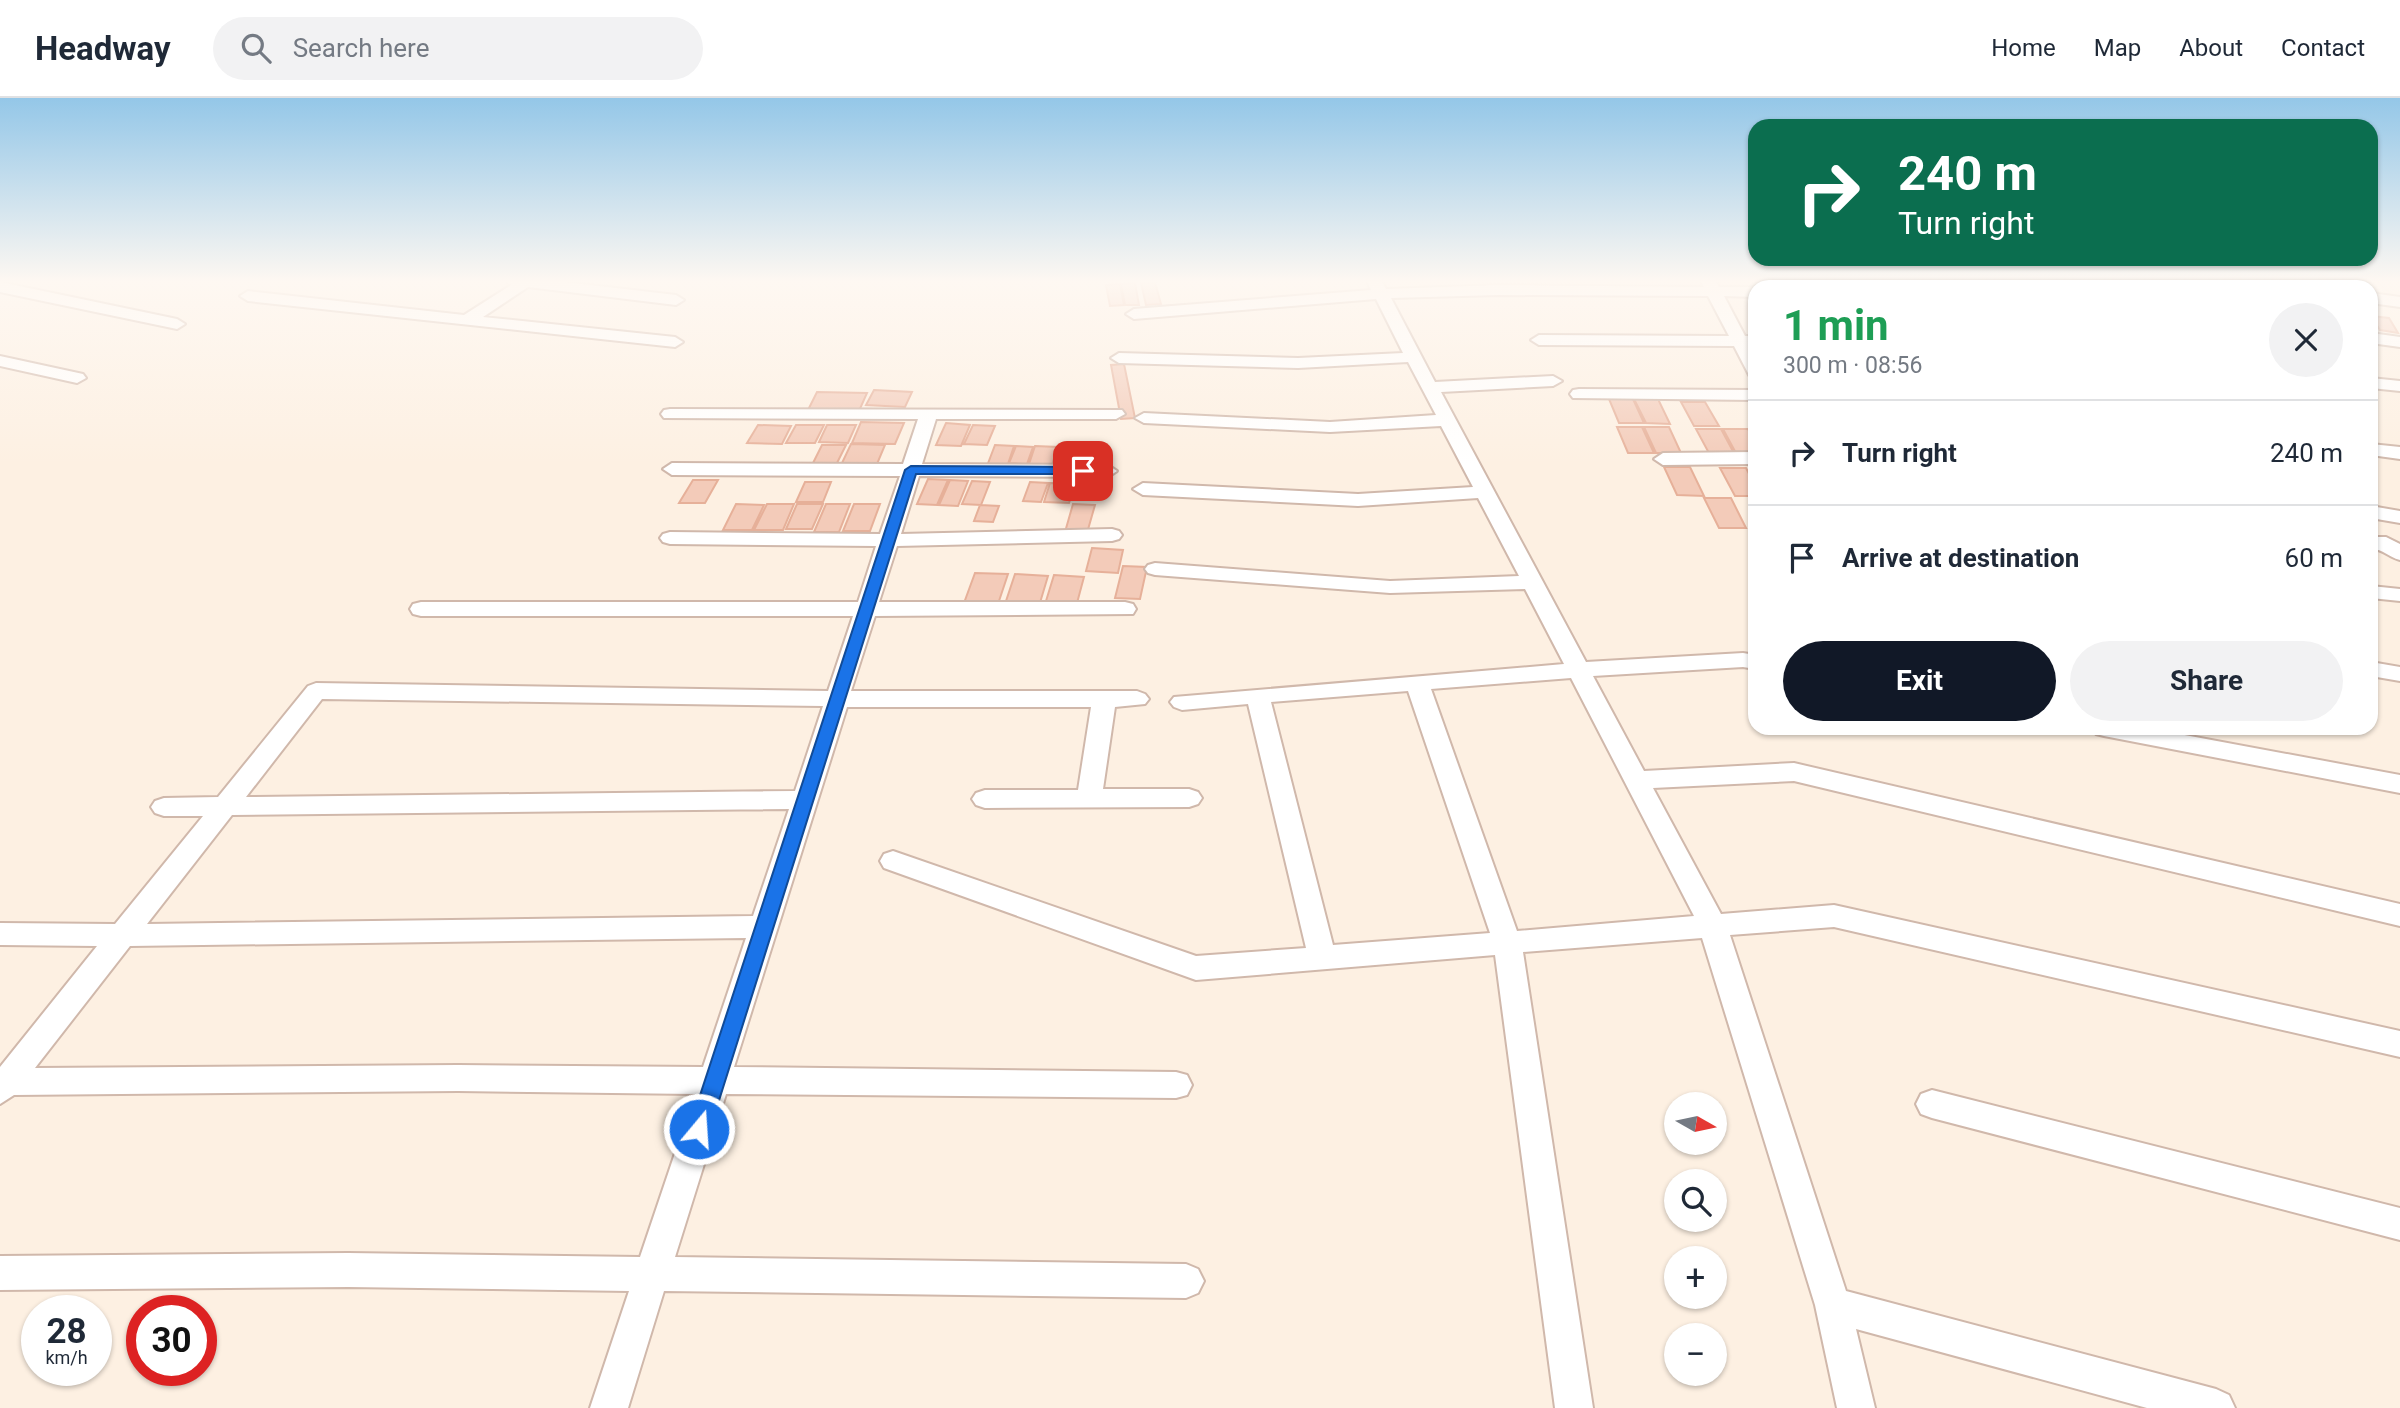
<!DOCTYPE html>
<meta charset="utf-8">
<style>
body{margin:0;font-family:Roboto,sans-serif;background:#f2f2f3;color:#1f2937;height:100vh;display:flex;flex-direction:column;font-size:26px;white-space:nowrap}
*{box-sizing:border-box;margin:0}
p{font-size:23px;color:#747a83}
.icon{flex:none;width:38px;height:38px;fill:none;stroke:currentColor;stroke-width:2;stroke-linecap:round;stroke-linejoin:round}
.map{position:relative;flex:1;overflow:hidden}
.details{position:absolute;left:1748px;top:182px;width:630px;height:455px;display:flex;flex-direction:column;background:#fff;border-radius:21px;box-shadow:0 2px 5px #0004}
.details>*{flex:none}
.banner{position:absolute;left:1748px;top:21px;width:630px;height:147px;border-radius:21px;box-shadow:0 2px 5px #0004;background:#0b6e4f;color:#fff;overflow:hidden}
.needle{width:46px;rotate:99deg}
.buttons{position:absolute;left:1664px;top:994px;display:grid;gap:14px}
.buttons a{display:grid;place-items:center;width:63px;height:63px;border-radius:50%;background:#fff;box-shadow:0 2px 5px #0004;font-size:35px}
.speed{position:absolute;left:21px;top:1197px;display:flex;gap:14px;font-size:35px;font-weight:700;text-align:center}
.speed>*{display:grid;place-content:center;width:91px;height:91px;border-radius:50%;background:#fff;box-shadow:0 2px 5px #0004;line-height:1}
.speed small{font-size:18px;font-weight:400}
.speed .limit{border:10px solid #d22;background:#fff;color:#111}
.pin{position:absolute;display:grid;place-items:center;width:60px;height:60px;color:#fff;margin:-30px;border-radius:14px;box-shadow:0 4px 10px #0006}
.me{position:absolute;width:77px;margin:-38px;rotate:18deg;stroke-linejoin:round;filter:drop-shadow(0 0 5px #0008)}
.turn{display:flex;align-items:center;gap:24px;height:147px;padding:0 35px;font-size:32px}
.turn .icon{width:91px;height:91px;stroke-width:2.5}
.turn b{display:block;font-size:49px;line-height:60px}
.round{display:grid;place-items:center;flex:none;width:74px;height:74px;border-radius:37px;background:#f2f2f3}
.head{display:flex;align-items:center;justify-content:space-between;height:119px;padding:0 35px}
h1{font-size:42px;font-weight:700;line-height:52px;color:#1e9e55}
.primary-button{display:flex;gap:14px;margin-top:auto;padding:14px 35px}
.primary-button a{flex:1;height:80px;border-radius:42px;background:#111827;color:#fff;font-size:28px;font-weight:700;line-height:80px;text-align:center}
.primary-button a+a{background:#f2f2f3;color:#1f2937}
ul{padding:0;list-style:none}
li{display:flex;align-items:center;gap:21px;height:105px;padding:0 35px;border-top:2px solid #e0e1e3}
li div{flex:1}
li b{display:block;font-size:26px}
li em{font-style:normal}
header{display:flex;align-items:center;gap:42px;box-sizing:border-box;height:98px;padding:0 35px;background:#fff;border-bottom:2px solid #e0e1e3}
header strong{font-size:33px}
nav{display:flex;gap:38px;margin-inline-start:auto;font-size:24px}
.search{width:490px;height:63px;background:#f2f2f3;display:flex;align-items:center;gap:18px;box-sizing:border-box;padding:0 24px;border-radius:38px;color:#747a83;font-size:26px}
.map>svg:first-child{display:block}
.building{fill:#f3cbb9;stroke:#e6b099;stroke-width:2}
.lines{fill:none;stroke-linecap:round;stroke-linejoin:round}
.street-casing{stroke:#d0b8ab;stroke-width:4}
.street{fill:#fff;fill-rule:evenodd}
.route{fill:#1a73e8;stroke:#114b97;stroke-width:2}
</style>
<header>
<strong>Headway</strong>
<div class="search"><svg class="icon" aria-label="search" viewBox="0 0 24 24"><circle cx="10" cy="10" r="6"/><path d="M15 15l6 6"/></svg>Search here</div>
<nav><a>Home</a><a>Map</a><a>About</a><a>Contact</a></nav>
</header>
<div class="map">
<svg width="2400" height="1310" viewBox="0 0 2400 1310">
<rect width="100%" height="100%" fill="#fdf0e2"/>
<path class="building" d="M1155,184L1161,206L1146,207L1141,185Z
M1135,185L1139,207H1125L1121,186Z
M1120,186L1124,207L1110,208L1106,187Z
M2371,218L2389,220L2398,235L2380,232Z
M1124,266L1135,320L1121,321L1111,267Z
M874,292L912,294L905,309L866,307Z
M817,294L867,295L859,313L808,312Z
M1609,301H1633L1644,325H1619Z
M1634,301H1658L1670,326L1646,325Z
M1681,304H1705L1719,328H1694Z
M861,324L904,325L895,346L852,345Z
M946,325L970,327L961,348L936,347Z
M758,327L791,328L782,346L747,345Z
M796,327H824L815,345H786Z
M827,327H856L848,345L819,344Z
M973,327L995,328L987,347L964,346Z
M1617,329H1642L1654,355H1628Z
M1644,329H1669L1681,355H1656Z
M1696,331H1721L1735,357H1710Z
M1723,331H1748L1755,344V357H1737Z
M851,346L885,347L877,366L842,365Z
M822,347H846L837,365H813Z
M995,347L1014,348L1007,369L987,368Z
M1016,348L1033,349L1027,366L1009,365Z
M1035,348L1058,349L1051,370L1028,369Z
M1664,369H1690L1704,398L1677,397Z
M1720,370H1746L1755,387V398H1735Z
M928,381L948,382L937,407L917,406Z
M693,382H718L705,405H679Z
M950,382L968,383L958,408L939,407Z
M972,383L990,384L981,407L962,406Z
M805,384H831L823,404H796Z
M1030,384L1048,385L1041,404L1023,403Z
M1050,385L1075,386L1069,405L1044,404Z
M1704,400H1731L1746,430H1719Z
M736,406L764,407L752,432H723Z
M767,406H794L783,432H754Z
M797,406H823L812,431H786Z
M826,406H850L839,434H814Z
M854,406H880L870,433H843Z
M1073,406L1095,407L1087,435L1065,434Z
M980,407L999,408L993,424L974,423Z
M1092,450L1123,452L1118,475L1086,473Z
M1123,468L1147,469L1140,501L1115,500Z
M975,475L1008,476L998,506L964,505Z
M1015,476L1048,478L1039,508L1005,506Z
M1054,477L1084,479L1077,505L1046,503Z"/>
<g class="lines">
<g class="street-casing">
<path id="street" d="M506,183H556L676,197L684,202L676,207L528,189L483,219L675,239L683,244L675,249L248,203L240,198L248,193L464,217L511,187Z
M1367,183H1382L1386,191L1498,187L1704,189L1701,183H1716L1719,189H1755V199L1724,198L1745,238H1755V248H1750L1755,258V278L1749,277L1734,248L1539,247L1531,242L1539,237L1729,238L1708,198L1498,197L1391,200L1435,284L1553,278L1562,283L1553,288L1441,294L1586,564L1743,555L1755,557V571L1743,569L1593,578L1644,673L1794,665L2400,806V828L1794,683L1653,690L1721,816L1834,807L2400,933V959L1834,829L1730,837L1846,1193L2216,1291L2229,1297L2235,1310H2147L1856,1231L1875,1310H1837L1815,1207L1702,840L1523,854L1593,1310H1555L1495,857L1196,882L884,770L880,763L884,756L893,753L1196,858L1306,850L1248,606L1182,612L1174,609L1170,604L1174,599L1564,566L1525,491L1390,495L1155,477L1148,475L1145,471L1148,467L1155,465L1390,483L1519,478L1478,400L1358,408L1143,397L1133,391L1143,385L1358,396L1473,389L1441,328L1330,334L1144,325L1135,320L1144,315L1330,324L1436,317L1408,264L1298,270L1119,265L1111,260L1119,255L1298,260L1403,255L1376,201L1134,221L1126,216L1134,211L1371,192ZM1571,580L1694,818L1517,833L1431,591ZM1408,593L1490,835L1333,847L1271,604Z
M2233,183L2288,186L2291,189H2250Z
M0,184L177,221L185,226L177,231L0,194Z
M2371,195L2400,199V209L2371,205Z
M2371,235L2400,239V249L2371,245Z
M0,258L83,276L86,280L77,285L0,268Z
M2371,280L2400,283V293L2371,290Z
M1579,291L1755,292V302L1573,300L1570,296L1573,292Z
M670,311L1122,312L1125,316L1116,321H936L922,366L1108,367L1117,373L1108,379L919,378L901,436L1112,431L1119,433L1122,437L1119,441L1112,443L897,448L879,504H1125L1133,506L1136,511L1133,516L875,518L851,593H1137L1145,596L1149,601L1145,606L1115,609L1103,691H1189L1198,694L1202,700L1198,706L1189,709L985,710L976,707L972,701L976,695L985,692H1078L1091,609H847L734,969L1176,974L1187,977L1192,987L1187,997L1176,1000L726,996L675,1159L1186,1166L1198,1171L1204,1183L1198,1195L1186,1200L664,1193L628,1310H590L629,1193L348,1189L0,1192V1158L348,1155L640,1159L695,996L458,993L14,997L0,1006V969L97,848L0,847V825L115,826L203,718H164L155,715L151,709L155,703L164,700L218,699L308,588L316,585L828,593L853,518H421L413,516L410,511L413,506L421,504H858L876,448L670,446L663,444L660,440L663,436L670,434L880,436L900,378L672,377L663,371L672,365L903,366L918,321L664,320L661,316L664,312ZM322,601L823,608L795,693L246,699ZM789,711L753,818L147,826L232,717ZM746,840L703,969L458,967L35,970L130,848Z
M2371,346L2400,349V361L2371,357Z
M1755,354V366L1663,367L1654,361L1663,355Z
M2371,408L2400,413V425L2371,420Z
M2371,439H2386L2400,446V462C2388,459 2384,451 2371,451Z
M2371,488L2400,491V503L2371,500Z
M2371,564L2400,569V583L2371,578Z
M2092,630H2147L2400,677V695L2104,638L2096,636Z
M1932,992L2400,1110V1142L1932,1020L1921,1016L1916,1006L1921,996Z"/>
</g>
<use href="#street" class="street"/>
</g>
<linearGradient id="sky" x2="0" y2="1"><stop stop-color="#94c7e8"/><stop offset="0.5" stop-color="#fef8f2"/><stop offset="1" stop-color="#fef8f2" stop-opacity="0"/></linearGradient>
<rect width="2400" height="367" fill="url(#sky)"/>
<path class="route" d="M911,368L1083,369L1089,373L1083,376H916L710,1031L706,1037L699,1040L692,1037L689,1031L905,372Z"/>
</svg>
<div class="buttons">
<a><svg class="needle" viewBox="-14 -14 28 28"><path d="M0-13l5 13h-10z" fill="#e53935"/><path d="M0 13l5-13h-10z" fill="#747a83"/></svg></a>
<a><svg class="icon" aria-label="search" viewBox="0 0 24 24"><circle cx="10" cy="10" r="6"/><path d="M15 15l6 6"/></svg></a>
<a>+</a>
<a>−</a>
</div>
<div class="speed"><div>28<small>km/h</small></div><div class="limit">30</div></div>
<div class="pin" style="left:1083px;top:373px;background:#d93025"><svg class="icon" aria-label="arrive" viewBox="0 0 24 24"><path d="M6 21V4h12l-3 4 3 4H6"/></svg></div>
<svg class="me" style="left:699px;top:1031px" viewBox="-20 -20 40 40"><circle r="17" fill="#1a73e8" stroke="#fff" stroke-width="3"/><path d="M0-11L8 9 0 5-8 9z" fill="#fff"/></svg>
<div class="banner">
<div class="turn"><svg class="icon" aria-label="right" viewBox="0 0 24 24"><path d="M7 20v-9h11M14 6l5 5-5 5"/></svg><div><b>240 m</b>Turn right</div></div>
</div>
<section class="details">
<div class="head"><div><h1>1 min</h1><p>300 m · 08:56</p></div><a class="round"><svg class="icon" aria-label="close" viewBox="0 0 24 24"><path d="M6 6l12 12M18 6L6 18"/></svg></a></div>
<ul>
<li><svg class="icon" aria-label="right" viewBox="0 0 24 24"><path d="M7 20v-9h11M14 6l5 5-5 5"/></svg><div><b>Turn right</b></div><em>240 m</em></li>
<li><svg class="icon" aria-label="arrive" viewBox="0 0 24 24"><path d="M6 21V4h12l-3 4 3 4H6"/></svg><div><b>Arrive at destination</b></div><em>60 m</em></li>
</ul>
<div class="primary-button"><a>Exit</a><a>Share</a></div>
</section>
</div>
